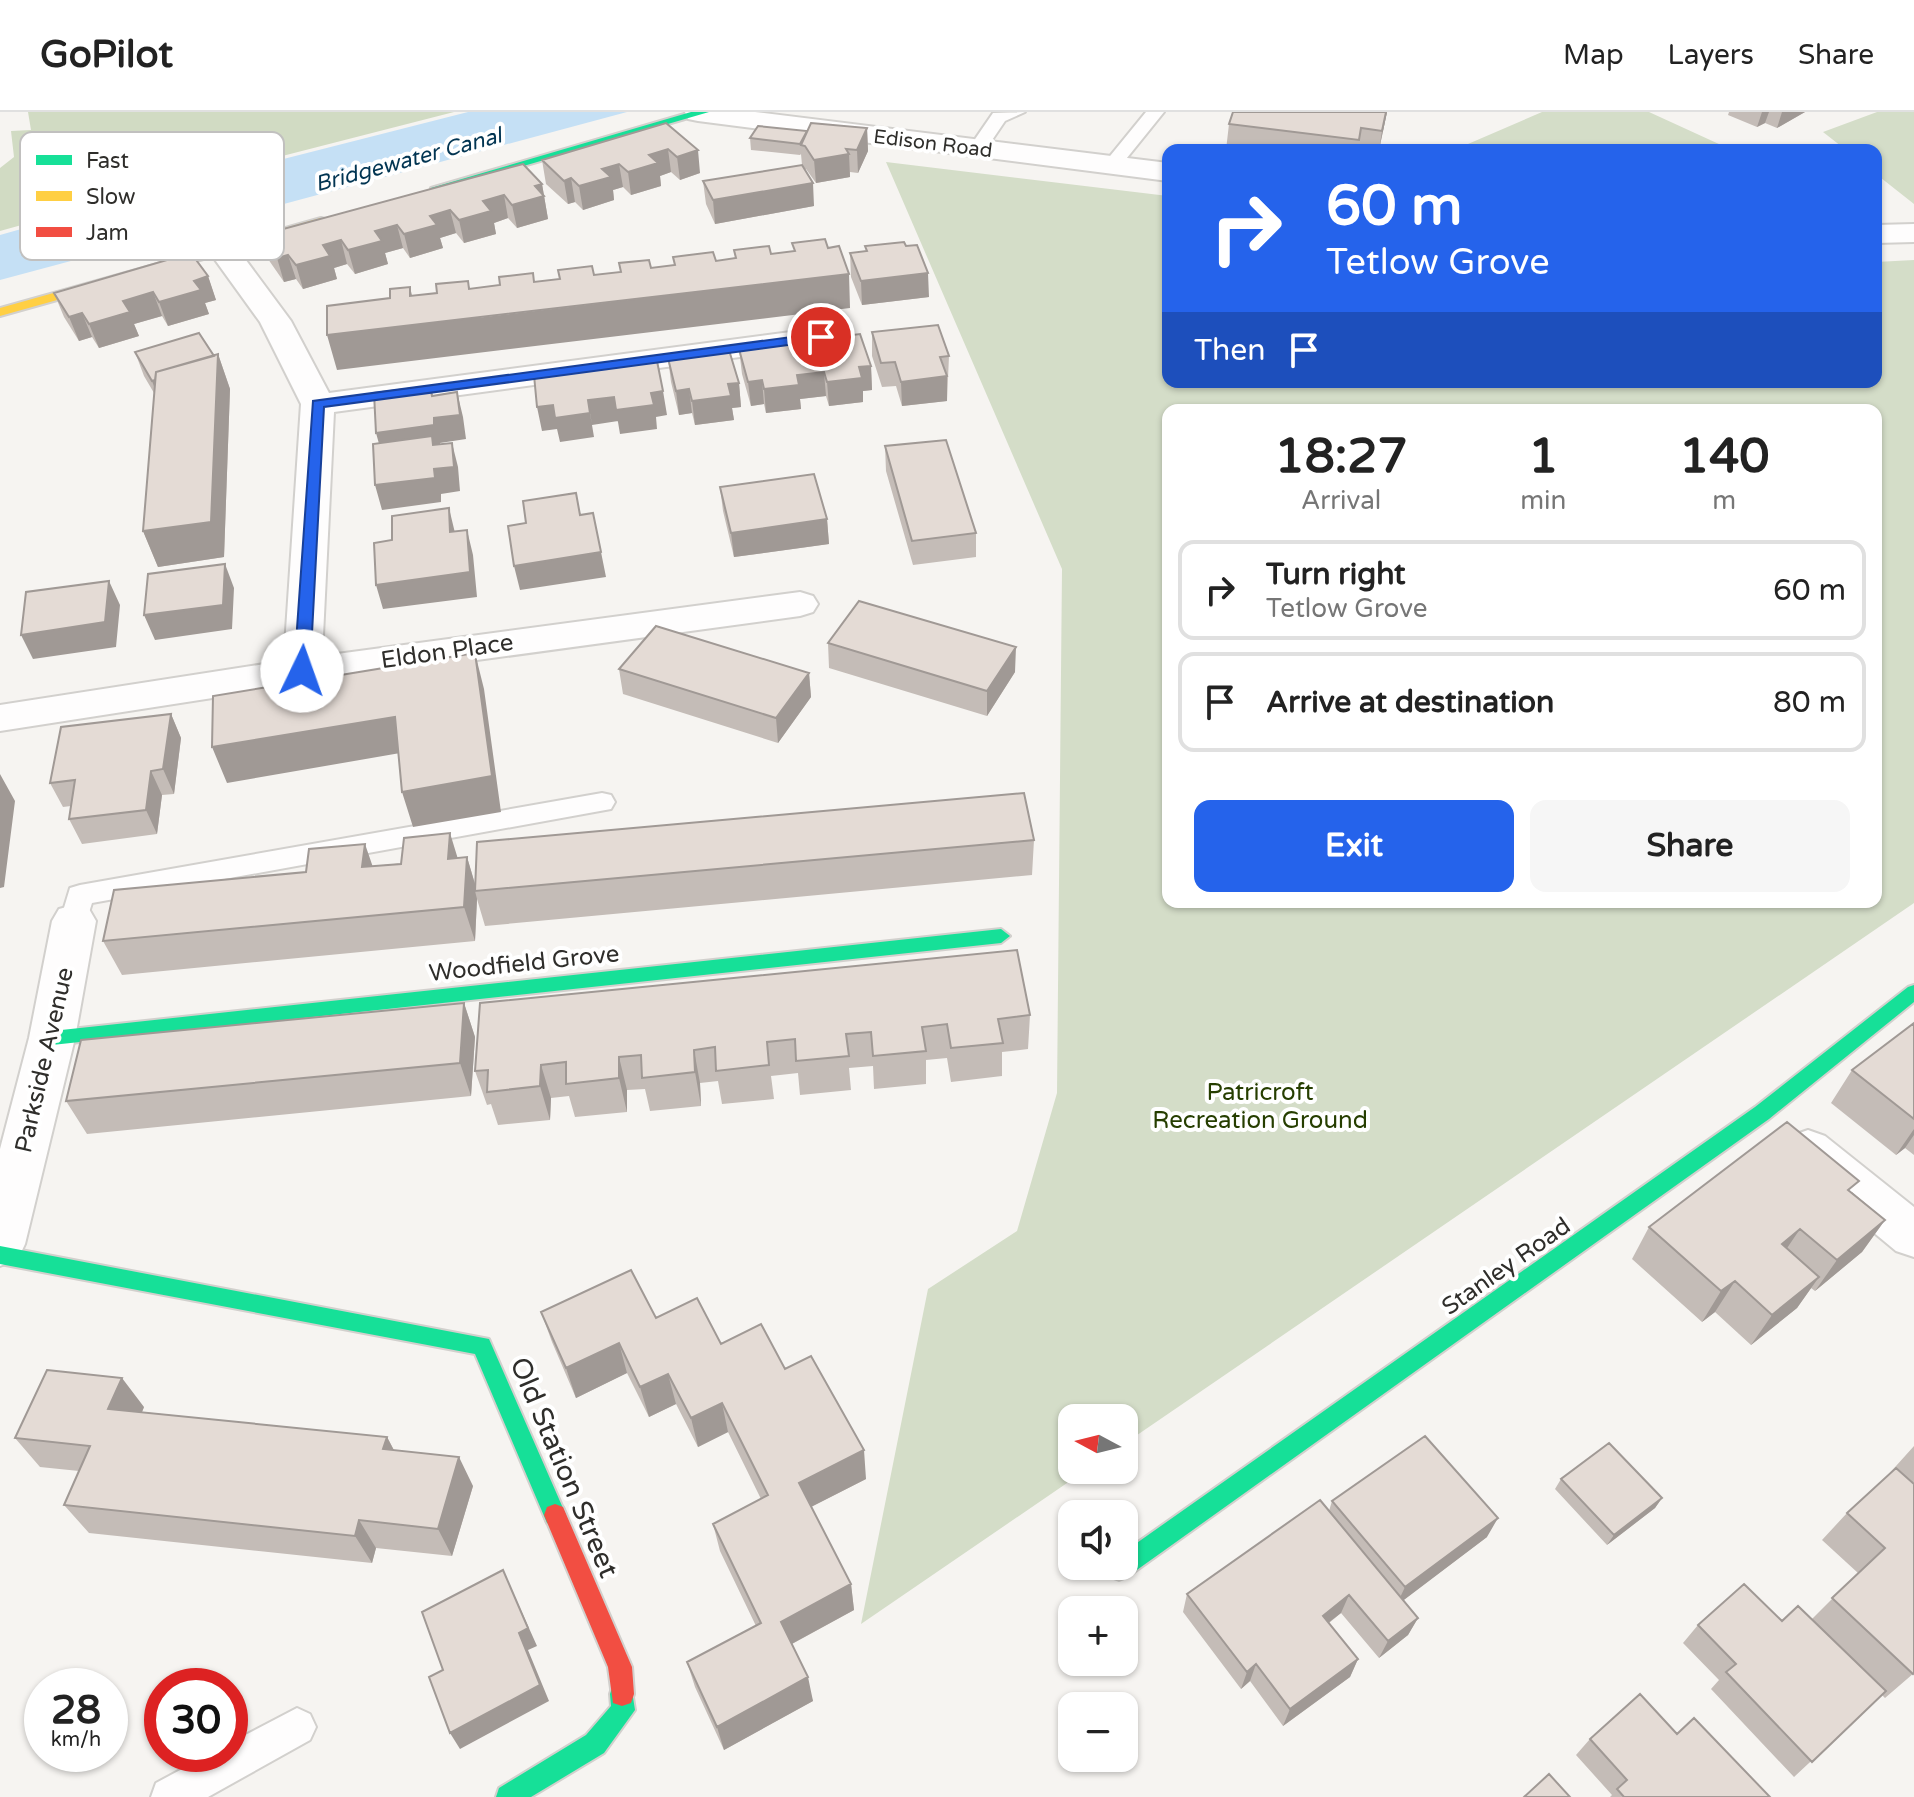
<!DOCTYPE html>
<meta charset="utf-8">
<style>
body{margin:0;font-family:"Varela Round",sans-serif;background:#f6f6f6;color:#222;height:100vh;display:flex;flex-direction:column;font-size:30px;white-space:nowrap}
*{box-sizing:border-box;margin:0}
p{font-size:26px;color:#767676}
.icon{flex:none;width:44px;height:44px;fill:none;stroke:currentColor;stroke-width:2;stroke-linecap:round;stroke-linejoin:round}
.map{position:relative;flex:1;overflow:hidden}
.side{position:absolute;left:1162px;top:292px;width:720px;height:504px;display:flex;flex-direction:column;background:#fff;border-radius:16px;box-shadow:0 2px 6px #0004}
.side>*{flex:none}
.guide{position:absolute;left:1162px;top:32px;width:720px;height:244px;border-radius:16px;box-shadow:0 2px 6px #0004;background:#2563eb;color:#fff;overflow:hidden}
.needle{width:52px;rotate:277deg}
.controls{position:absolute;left:1058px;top:1292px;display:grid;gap:16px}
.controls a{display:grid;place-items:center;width:80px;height:80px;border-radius:16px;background:#fff;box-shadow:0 2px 6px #0004;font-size:40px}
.speed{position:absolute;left:24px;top:1556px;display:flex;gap:16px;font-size:40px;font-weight:700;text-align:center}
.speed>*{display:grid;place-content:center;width:104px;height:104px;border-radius:50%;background:#fff;box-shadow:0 2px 6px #0004;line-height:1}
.speed small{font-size:20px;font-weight:400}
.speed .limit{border:12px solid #d22;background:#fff;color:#111}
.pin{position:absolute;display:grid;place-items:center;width:68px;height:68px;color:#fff;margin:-34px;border:4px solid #fff;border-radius:50%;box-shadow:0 2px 8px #0007}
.me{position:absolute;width:88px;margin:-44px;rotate:3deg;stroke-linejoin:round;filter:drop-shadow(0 0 6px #0008)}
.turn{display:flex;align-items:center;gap:28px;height:168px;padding:0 32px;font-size:36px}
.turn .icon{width:104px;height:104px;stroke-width:2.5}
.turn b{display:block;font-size:56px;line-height:68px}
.then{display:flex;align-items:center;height:76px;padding:0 32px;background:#0003;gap:16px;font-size:30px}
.eta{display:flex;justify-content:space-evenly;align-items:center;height:136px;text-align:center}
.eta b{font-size:48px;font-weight:700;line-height:56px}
.action{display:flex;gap:16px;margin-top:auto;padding:16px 32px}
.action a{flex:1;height:92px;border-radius:16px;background:#2563eb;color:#fff;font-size:32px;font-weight:700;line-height:92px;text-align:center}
.action a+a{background:#f6f6f6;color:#222}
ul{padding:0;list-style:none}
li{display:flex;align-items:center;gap:24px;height:100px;margin:0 16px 12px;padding:0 16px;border:4px solid #e0e0e0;border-radius:16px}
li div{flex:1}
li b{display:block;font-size:30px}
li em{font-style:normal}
header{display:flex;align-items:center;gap:48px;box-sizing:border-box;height:112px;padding:0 40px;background:#fff;border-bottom:2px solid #e0e0e0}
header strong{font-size:38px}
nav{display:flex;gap:44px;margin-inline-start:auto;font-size:28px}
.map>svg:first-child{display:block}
.green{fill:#d4ddc8;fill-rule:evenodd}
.forest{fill:#d1dbc3}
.water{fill:#c5e0f5}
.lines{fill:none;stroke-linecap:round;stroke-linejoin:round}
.lane-casing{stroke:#d2d0cd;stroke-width:4}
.street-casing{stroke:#d2d0cd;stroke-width:4}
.fast-casing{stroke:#d2d0cd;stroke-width:4}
.slow-casing{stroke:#d2d0cd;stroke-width:4}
.jam-casing{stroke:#d2d0cd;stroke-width:4}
.lane{fill:#fefdfd;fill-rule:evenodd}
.street{fill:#fefdfd;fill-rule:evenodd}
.fast{fill:#16e098;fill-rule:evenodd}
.slow{fill:#ffcf43;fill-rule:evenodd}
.jam{fill:#f24e42;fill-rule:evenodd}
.wall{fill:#c4bcb7}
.shaded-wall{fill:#a09995}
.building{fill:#e4dbd5;stroke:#a09995;stroke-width:2}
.route{fill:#2563eb;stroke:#184099;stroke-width:2}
.labels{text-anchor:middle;stroke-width:8;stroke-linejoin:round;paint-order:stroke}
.far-street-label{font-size:20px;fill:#2f2e2b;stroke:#fff}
.far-water-label{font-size:22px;font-style:italic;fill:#023552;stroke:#fff}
.street-label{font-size:24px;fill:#2f2e2b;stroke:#fff}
.park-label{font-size:24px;fill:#263e00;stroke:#fff}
.near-street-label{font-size:28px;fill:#2f2e2b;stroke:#fff}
.key{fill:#fff;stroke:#c1c0bf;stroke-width:2}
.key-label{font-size:22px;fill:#2f2e2b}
</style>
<header>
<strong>GoPilot</strong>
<nav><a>Map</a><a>Layers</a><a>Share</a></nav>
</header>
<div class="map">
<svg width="1914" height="1685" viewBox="0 0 1914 1685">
<rect width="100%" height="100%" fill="#f6f4f1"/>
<path class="green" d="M1542,0H1649L1732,38H1467L1461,35Z
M1877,0H1914V92L1876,62V38H1846L1823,20Z
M886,50L1168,84V270H1876V150L1914,148V791L1124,1332V1306H1072V1358H1086L861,1512L928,1177L1017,1119L1057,981L1062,457ZM1168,298H1876V790H1168Z"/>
<path class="forest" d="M28,0H454L208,63L190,61L182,55L132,68L126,84L0,119V56L14,45L11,19L31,18Z"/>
<path class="water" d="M468,0H627L0,168V123L131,86L137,68L177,58L186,65L209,66Z"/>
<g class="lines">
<g class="lane-casing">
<path id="lane" d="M1025,0L1005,9L984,40H972L969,36L993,1Z
M1146,0H1164L1118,57H1106L1103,53L1106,49Z
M602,681L611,683L615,690L611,697L92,791L84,816L74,819L64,816L60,809L70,776L80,773Z
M297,1596L310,1602L316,1615L310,1628L208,1685H151L156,1671L210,1642H230V1631Z"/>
</g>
<g class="street-casing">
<path id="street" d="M685,0H755L1168,51V69L698,9L688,7Z
M1914,112V130L1876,131V113Z
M223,129L234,132L291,209L329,281L821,216L832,218L837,225L832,232L821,234L334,300L322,544L800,480L813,484L818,492L813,500L800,504L302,572L0,619V593L284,549L301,292L260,210L208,138L212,132Z
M74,793L89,797L96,809L75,926L25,1132L18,1147L0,1154V1037L29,926L52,809L59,797Z
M1808,1018L1825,1024L1914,1095V1145L1896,1139L1791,1052L1784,1038L1791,1024Z"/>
</g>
<g class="fast-casing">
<path id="fast" d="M691,0H709L441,78L431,76Z
M1001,817L1010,824L1001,831L52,933L45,931L43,926L45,921L52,919Z
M1914,873V890L1769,1007L1127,1465L1119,1468L1111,1465L1109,1454H1124V1440L1755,995L1908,875Z
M0,1134L489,1227L566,1403L563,1411L555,1414L547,1411L475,1242L0,1152Z
M622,1570L631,1573L635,1598L604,1641L531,1685H496L499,1676L586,1623L611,1594L610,1582L613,1573Z"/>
</g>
<g class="slow-casing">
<path id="slow" d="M321,106L325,107V113L0,204V196Z"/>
</g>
<g class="jam-casing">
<path id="jam" d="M555,1392L563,1395L632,1555L634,1582L631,1591L622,1594L613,1591L608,1555L544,1403L547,1395Z"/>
</g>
<use href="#lane" class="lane"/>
<use href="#street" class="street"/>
<use href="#fast" class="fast"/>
<use href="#slow" class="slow"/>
<use href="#jam" class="jam"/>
</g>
<path class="wall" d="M1387,0L1379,38H1226L1229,12Z
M1729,0H1805L1777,16L1765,11L1757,15L1728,3Z
M666,11L700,61L680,68L671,60L660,64L661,74L631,83L623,75L613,78L614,88L583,98L575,90L568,92L546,72L542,48Z
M867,16L868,39L858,61L850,60V65L816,71L806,57H804L814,94L715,112L706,92L703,69L802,53L801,42L800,43L751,38L750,26L807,19Z
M542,72L548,107L517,116L508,106L494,111L496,122L464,131L456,121L440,126L443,136L410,146L403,136L385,141L388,152L355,162L347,152L334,156L337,167L303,177L296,167L284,170L268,147L261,123Z
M865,134H906L929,185L862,193L851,165L850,141L866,139Z
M208,164L216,188L205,191L209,202L168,214L162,204L134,212L139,224L99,236L92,225L79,229L64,205L54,181Z
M872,220L949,244L947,289L902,294L896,274L882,275L872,244Z
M739,237L871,254L872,278L863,279V290L829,294L826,284L800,287L801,297L766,301L764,292L751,294L742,262Z
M135,240L214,244L218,242L230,277L224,445L158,455L143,419L154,281L144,264Z
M668,246L739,271L741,295L732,296L734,308L695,313L692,301L679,303L671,270Z
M885,334L976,421V445L913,453L886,359Z
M720,375L827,407L829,432L734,445L723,399Z
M828,531L1015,560L987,604L829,556Z
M619,557L809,561L811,585L778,631L623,582Z
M171,602L181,626L174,682L162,683L157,722L82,732L69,707L71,694L63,695L50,671Z
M1034,728L1032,763L485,814L477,787L475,829L122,863L103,829L373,754L467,745L475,772Z
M464,891L475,925L471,984L87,1022L66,989Z
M1030,903L1028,937L1002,940V964L951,970L947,946L926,948V972L874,977L873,954L849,956L851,978L800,983L798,961L771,964L774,987L722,992L718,969L700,971L701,994L650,999L645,977L627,978V1000L575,1005L569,984L551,986L550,1008L498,1013L491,992L487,993L475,959Z
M1914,911V1043L1905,1036L1896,1043L1831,991L1852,958Z
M1852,1080L1885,1108L1862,1140L1815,1179L1811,1176L1797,1196L1751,1233L1715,1200L1702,1210L1632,1147L1649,1115Z
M541,1200L656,1206L785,1257L866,1367L811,1395L851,1472L854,1498L792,1532L813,1589L724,1638L695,1575L687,1550L756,1514L720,1439L713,1412L761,1387L728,1320L698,1335L676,1292L649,1305L627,1261L576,1286L552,1230Z
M144,1295L142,1300L387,1325L394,1338L473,1374L452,1444L376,1436L372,1451L89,1421L64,1393L79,1359L40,1355L15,1326Z
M1914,1334V1561L1885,1586L1882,1583L1794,1665L1711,1577L1719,1568L1683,1531L1698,1513L1812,1507L1858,1461L1822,1428L1847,1401L1887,1364Z
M1561,1367L1662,1386L1655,1396L1607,1433L1555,1377Z
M1332,1389L1487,1425L1403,1488L1418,1506L1408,1523L1379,1546L1341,1501L1329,1511L1358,1547L1350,1565L1283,1614L1250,1569L1241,1577L1183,1500L1187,1482L1329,1399Z
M1677,1622L1770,1685H1610L1612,1683L1576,1643L1590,1627Z"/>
<path class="shaded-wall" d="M1386,0H1387L1379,38L1382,19Z
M1762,0H1769L1765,11L1757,15Z
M1782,0H1805L1777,16Z
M867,16L868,39L858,61L857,38Z
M668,37L671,60L660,64L661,74L631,83L628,60L649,43Z
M698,38L700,61L680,68L677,45Z
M849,42L850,65L816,71L814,48Z
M619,52L623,75L613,78L614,88L583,98L579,74L602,57Z
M571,66L575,90L568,92L564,69Z
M813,71L814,94L715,112L713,88Z
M542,72L548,107L517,116L512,93L535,74Z
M504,83L508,106L494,111L496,122L464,131L459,108L483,89Z
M450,98L456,121L440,126L443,136L410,146L404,122L430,104Z
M397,113L403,136L385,141L388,152L355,162L348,138L375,119Z
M341,128L347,152L334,156L337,167L303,177L296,153L323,133Z
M288,143L296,167L284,170L277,146Z
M928,161L929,185L862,193L861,169Z
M849,162L850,196L337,258L327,223L410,184V175L418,209L469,177L468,169L476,206Z
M208,164L216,188L205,191L209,202L168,214L159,190L194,169Z
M153,180L162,204L134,212L139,224L99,236L89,212L123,189Z
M82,201L92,225L79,229L69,205Z
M218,242L230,277L224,445L158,455L143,419L161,293L152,269Z
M871,254L872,278L863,279V290L829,294L827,270L859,255Z
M824,260L826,284L800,287L801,297L766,301L764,277L797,263Z
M947,264V289L902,294L901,270Z
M762,268L764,292L751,294L748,270Z
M739,271L741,295L732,296L734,308L695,313L692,289L728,272Z
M430,274L437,298L457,280L463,305L466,327L440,331V338L452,331L458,355L460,379L441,382V390L382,398L375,373L383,346L376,321L432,284Z
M689,277L692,301L679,303L676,279Z
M663,279L667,303L656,305L657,317L620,322L616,298L651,281Z
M614,285L618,309L592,313L588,288Z
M553,293L590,301L594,325L560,330L557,317L542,319L537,295Z
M449,396L455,421L450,420Z
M827,407L829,432L734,445L731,421Z
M467,418L473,443L477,485L383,497L376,473Z
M601,440L606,465L520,478L514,454Z
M225,452L234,476L232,517L155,528L144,503Z
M109,469L120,493L116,535L33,547L21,523Z
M1016,535L1015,560L987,604V579Z
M475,541L484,577L501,700L413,715L402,680Z
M809,561L811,585L778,631L776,606Z
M171,602L181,626L174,682L163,657Z
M395,605L406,640L227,671L212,635Z
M151,659L162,683L157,722L146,698Z
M0,662L15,689L4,775L0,776Z
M450,721L461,757L448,747Z
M365,732L377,767L362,755Z
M467,745L477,779H475L477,787L475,829L464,795Z
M464,891L475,925L471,984L460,951Z
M694,938L700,971L701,994L695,960Z
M619,945L627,978V1000L619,966Z
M541,953L551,986L550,1008L540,974Z
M1914,1017V1023L1905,1036L1896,1043Z
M1885,1108L1862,1140L1815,1179L1837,1148Z
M1800,1117L1779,1148L1782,1132Z
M1819,1165L1797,1196L1751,1233L1772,1203Z
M1735,1169L1715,1200L1702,1210L1721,1179Z
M619,1231L627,1261L576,1286L566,1256Z
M668,1262L676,1292L649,1305L640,1275Z
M122,1266L144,1295L131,1326L108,1297Z
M722,1291L728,1320L698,1335L691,1306Z
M387,1325L402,1354L383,1337Z
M864,1338L866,1367L803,1399L799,1371Z
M459,1345L473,1374L452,1444L438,1417Z
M1662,1386L1655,1396L1607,1433L1614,1423Z
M1498,1406L1487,1425L1396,1494L1405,1475Z
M359,1408L376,1436L372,1451L355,1424Z
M503,1458L537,1534L528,1538L549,1589L460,1637L450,1621L519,1521Z
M851,1472L854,1498L786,1535L781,1510Z
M1349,1483L1341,1501L1315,1521L1323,1504Z
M1418,1506L1408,1523L1379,1546L1388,1529Z
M1358,1547L1350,1565L1283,1614L1290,1597Z
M1256,1552L1250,1569L1241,1577L1247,1560Z
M808,1565L813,1589L724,1638L717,1615Z"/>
<path class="building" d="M1233,0H1386L1382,19L1361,16L1359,28L1229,12Z
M666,11L698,38L677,45L668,37L649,43L658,51L628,60L619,52L602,57L611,65L579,74L571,66L564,69L542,48Z
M811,11L867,16L857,38L846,37L849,42L814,48L805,34L801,33Z
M758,14L807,19L800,32L750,26Z
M523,52L542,72L535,74L544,84L512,93L504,83L483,89L491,99L459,108L450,98L430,104L437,113L404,122L397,113L375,119L382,129L348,138L341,128L323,133L330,144L296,153L288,143L277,146L261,123Z
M802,53L813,71L713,88L703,69Z
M825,127L828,136L839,134L849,162L327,223V194L390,186V177L410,175V184L437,181L436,172L468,169L469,177L500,173L499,165L533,161L534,170L560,167L558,158L592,154L594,163L621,160L619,151L649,148L651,156L675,153L673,145L713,140L716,149L736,146L734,138L769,134L771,142L795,139L792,131Z
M904,130L906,134L917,133L928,161L861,169L850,141L867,139L865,134Z
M191,141L208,164L194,169L201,178L159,190L153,180L123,189L130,200L89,212L82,201L69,205L54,181Z
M938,213L949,244L940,245L947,264L901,270L895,250L881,251L872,220Z
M199,221L214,244L156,260L155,268L152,269L135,240Z
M860,222L871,254L859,255L862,266L827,270L824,260L797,263L799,273L764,277L762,268L748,270L739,237Z
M729,238L739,271L728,272L731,284L692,289L689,277L676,279L668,246Z
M218,242L211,410L143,419L156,260Z
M657,249L663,279L651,281L654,293L616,298L614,285L588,288L590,301L555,306L553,293L537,295L534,263Z
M430,274L432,284L457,280L460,303L434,306V313L376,321L374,281Z
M432,324L433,333L452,331L454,355L434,357L435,366L375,373L373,332Z
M946,328L976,421L912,429L885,334Z
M814,362L827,407L731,421L720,375Z
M576,381L580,403L593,401L601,440L514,454L508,414L526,411L523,389Z
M449,396L450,420L467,418L470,460L376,473L374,431L392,428V404Z
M225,452L223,493L144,503L148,462Z
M109,469L105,510L21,523L26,480Z
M859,489L1016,535L987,579L828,531Z
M656,514L809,561L776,606L619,557Z
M475,541L492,664L402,680L395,605L212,635L213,584Z
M171,602L163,657L151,659L146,698L69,707L75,668L50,671L61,615Z
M1024,681L1034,728L475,779L477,730Z
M450,721L448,747L467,745L464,795L103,829L114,778L306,760L309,737L365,732L362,755L401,752L404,726Z
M1017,838L1030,903L998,907L1003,931L951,936L947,912L922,915L926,939L873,944L871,920L846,922L849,944L796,949L795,927L767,930L769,953L716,959L715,935L694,938L695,960L642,966L641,943L619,945V966L566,972V950L541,953L540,974L487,980L488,958L475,959L480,891Z
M464,891L460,951L66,989L81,928Z
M1914,911V1007L1852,958Z
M1787,1010L1859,1069L1848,1078L1885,1108L1837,1148L1800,1117L1782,1132L1819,1165L1772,1203L1735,1169L1721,1179L1649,1115Z
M631,1158L656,1206L697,1186L721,1232L761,1212L785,1257L811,1244L864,1338L799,1371L851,1472L781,1510L808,1565L717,1615L687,1550L761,1511L713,1412L768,1383L722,1291L691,1306L668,1262L640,1275L619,1231L566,1256L541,1200Z
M47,1258L122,1266L108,1297L387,1325L383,1337L459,1345L438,1417L359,1408L355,1424L64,1393L90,1334L15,1326Z
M1425,1324L1498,1406L1405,1475L1332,1389Z
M1609,1331L1662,1386L1614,1423L1561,1367Z
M1896,1356L1914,1372V1561L1913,1562L1832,1486L1885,1436L1847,1401Z
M1320,1388L1418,1506L1388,1529L1349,1483L1323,1504L1358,1547L1290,1597L1256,1552L1247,1560L1187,1482Z
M503,1458L528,1516L519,1521L540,1573L450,1621L429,1565L443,1558L422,1500Z
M1744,1472L1782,1509L1798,1494L1886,1579L1812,1650L1726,1560L1736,1552L1698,1513Z
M1640,1582L1677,1622L1694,1606L1770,1685H1624L1617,1677L1627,1668L1590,1627Z
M1549,1662L1570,1685H1524Z"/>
<path class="route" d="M821,221L827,225L825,228L324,295L310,559L307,563H296L294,559L313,289Z"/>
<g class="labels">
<g class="far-street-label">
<text transform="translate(933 31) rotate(7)" y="7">Edison Road</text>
</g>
<g class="far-water-label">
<text transform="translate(408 47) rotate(-15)" y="8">Bridgewater Canal</text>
</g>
<g class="street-label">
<text transform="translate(447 539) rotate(-8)" y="8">Eldon Place</text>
<text transform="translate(524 851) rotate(-6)" y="8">Woodfield Grove</text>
<text transform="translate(44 948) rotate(-77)" y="8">Parkside Avenue</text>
<text transform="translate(1506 1154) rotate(-35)" y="8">Stanley Road</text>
</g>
<g class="park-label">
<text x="1260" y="988">Patricroft<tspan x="1260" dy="28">Recreation Ground</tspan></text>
</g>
<g class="near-street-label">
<text transform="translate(565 1355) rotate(67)" y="10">Old Station Street</text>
</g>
</g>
<rect x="20" y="20" width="264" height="128" rx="12" class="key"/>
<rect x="36" y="43" width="36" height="10" fill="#16e098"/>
<rect x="36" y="79" width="36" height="10" fill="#ffcf43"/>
<rect x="36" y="115" width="36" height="10" fill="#f24e42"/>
<g class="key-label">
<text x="86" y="56">Fast</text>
<text x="86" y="92">Slow</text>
<text x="86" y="128">Jam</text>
</g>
</svg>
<div class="controls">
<a><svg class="needle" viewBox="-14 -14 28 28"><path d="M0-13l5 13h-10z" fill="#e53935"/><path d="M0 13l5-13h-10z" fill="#767676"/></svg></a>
<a><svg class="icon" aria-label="sound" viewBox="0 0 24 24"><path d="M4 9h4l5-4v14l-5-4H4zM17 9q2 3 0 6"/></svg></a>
<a>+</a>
<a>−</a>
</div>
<div class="speed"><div>28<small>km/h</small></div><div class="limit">30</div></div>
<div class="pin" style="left:821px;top:225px;background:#d93025"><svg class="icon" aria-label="arrive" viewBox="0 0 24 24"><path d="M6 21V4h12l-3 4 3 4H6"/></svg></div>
<svg class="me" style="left:302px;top:559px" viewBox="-20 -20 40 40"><circle r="19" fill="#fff"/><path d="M0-13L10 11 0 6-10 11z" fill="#2563eb"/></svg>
<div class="guide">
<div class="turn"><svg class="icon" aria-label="right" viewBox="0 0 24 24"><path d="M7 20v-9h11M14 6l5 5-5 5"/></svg><div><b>60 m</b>Tetlow Grove</div></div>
<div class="then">Then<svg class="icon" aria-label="arrive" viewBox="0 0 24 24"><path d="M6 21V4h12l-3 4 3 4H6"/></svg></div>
</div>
<section class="side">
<div class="eta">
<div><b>18:27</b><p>Arrival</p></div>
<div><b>1</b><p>min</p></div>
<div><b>140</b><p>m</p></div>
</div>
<ul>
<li><svg class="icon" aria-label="right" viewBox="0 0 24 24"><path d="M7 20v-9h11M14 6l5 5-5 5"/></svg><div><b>Turn right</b><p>Tetlow Grove</p></div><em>60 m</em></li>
<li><svg class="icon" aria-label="arrive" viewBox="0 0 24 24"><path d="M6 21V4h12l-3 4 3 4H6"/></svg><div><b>Arrive at destination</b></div><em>80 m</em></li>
</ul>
<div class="action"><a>Exit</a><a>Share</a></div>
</section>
</div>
